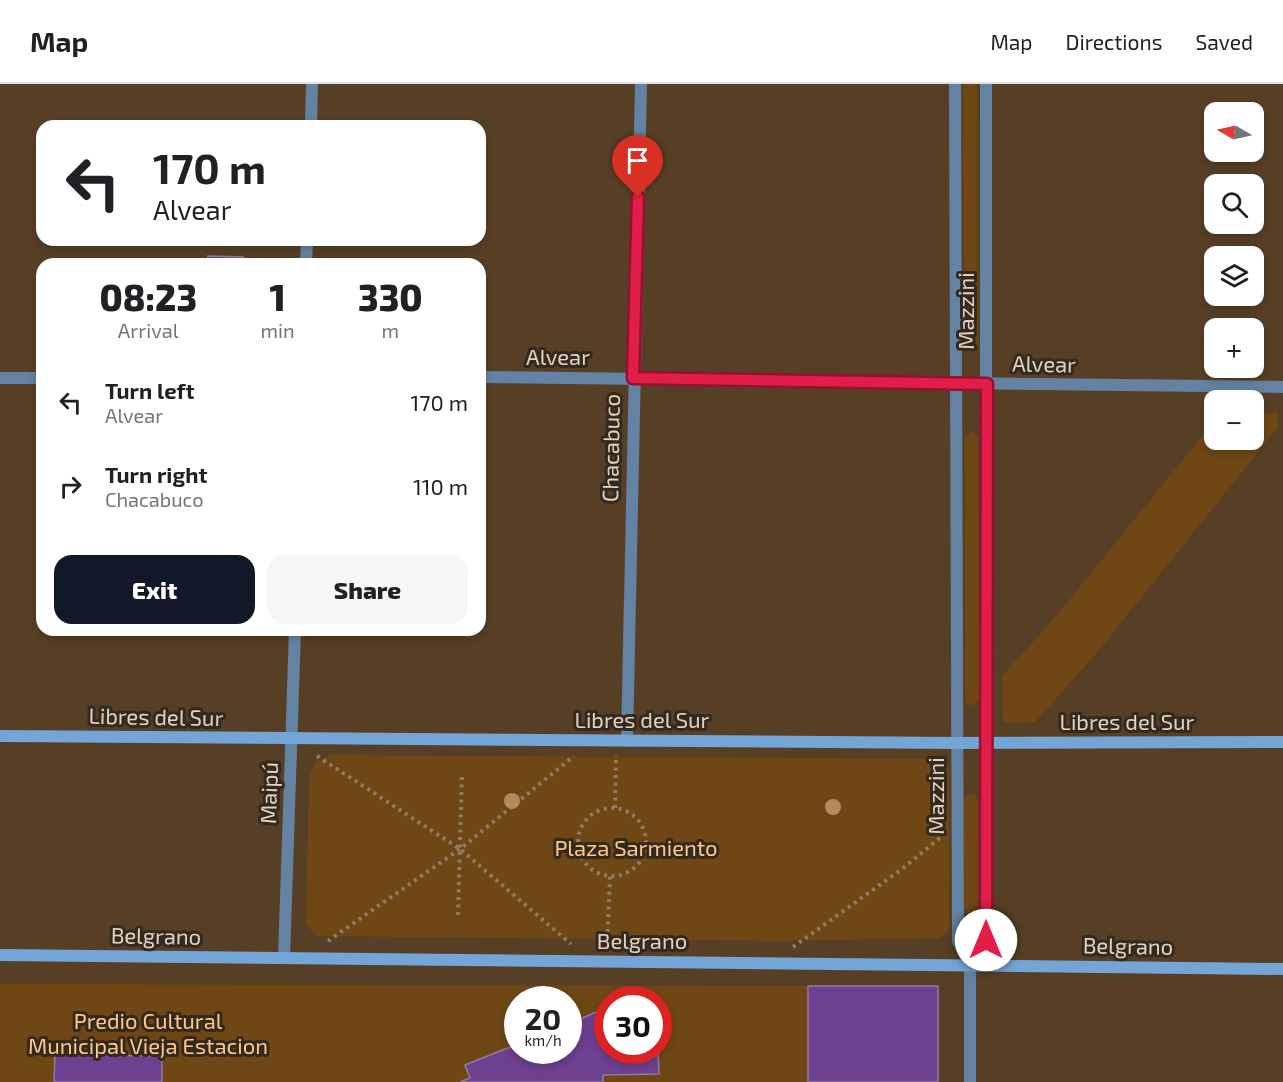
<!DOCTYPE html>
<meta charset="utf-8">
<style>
body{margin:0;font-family:"Exo 2",sans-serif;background:#f6f6f6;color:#202124;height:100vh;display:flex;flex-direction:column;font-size:22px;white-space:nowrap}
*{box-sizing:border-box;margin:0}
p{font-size:20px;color:#757577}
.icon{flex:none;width:33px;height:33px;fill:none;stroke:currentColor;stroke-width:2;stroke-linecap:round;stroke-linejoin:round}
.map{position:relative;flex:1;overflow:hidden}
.side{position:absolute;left:36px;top:174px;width:450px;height:378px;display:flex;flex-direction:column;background:#fff;border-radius:18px;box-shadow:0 3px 9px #0003}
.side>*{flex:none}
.banner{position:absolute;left:36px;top:36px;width:450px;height:126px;border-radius:18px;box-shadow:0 3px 9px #0003;background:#fff;color:#202124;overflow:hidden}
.needle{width:39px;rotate:279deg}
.buttons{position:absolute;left:1204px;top:18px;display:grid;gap:12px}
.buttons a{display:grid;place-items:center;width:60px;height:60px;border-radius:12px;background:#fff;box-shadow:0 3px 9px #0003;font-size:30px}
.speed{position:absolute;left:504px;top:902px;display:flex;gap:12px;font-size:30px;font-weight:700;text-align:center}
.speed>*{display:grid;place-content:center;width:78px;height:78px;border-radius:50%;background:#fff;box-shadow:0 3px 9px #0003;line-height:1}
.speed small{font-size:15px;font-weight:400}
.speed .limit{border:9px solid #d22;background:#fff;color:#111}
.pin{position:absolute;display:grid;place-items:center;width:51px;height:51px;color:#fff;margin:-62px -26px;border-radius:50% 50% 50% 0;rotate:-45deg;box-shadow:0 0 6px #0007}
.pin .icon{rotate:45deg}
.me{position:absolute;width:66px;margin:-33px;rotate:0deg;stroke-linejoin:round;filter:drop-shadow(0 0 4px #0008)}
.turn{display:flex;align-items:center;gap:21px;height:126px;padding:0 18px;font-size:27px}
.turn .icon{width:78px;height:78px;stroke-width:2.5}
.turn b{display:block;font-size:42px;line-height:51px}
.eta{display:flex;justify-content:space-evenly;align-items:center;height:102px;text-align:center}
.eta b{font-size:36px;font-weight:800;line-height:42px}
.action{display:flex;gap:12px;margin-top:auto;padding:12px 18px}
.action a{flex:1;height:69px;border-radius:18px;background:#111827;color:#fff;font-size:24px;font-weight:800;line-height:69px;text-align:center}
.action a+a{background:#f6f6f6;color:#202124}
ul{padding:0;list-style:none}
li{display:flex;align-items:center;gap:18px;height:84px;padding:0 18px}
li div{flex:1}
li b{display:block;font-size:22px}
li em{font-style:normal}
header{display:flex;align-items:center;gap:36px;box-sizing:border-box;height:84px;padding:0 30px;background:#fff;border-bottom:2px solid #e0e0e0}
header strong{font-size:28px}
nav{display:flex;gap:33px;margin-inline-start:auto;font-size:21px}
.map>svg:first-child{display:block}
.green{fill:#6e4714;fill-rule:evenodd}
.building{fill:#6e4090;stroke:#8e7d9d;stroke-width:1.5}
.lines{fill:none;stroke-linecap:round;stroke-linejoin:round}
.path{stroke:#907c67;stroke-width:4;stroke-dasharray:3 4.5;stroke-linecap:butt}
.minor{stroke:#6483a2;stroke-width:12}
.secondary{stroke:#73a5d6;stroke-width:12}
.tree{fill:#b38a5e}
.route-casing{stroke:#92132f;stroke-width:15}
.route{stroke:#e11d48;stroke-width:10}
.labels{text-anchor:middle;stroke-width:6;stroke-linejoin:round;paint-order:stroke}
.street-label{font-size:22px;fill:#e0d2c3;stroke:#33291d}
.park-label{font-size:22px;fill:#fec88d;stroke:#33291d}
</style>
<header>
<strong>Map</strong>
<nav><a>Map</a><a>Directions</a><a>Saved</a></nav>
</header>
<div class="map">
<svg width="1283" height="998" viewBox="0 0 1283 998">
<rect width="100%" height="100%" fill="#573f25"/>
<path class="green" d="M963,0H977L978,261L971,267L966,264L964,260Z
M1254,329H1278V343L1100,565L1035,638L1003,639L1002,592L1057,531L1215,336V356H1254Z
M972,348L978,353L979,616L971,622L966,619L965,614V353Z
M329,671L942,675L949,683V844L947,849L939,854L779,857L317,852L310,845L306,838L309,695L315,679Z
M969,710L975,711L978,715V826L975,832H971L964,825V715Z
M0,900L808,902V998H0ZM518,915H568V966H518ZM608,915H658V966H608Z"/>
<path class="building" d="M208,172L243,173V180H207Z
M808,902H938V998H808Z
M608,923V966H622V969L658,967L659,990L603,991V998H460L470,994L465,981L518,960V966H568V940Z
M55,971L162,972V998H54Z"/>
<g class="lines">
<path class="path" d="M317,672L460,765L571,860
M578 758a34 34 0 1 1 68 0a34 34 0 1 1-68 0Z
M615,724L616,671
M646,765L690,766
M458,831L462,689
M328,857L460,765L574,672
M607,863L610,792
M793,863L902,785L941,753"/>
<path class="minor" d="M955,0L958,857L970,881V998
M311,42L312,0
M306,180L307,156
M480,293L1283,303
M0,294H42
M627,657L641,0
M284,874L295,546
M970,881L986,857V0"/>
<path class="secondary" d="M0,652L957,659L1283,658
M0,871L1283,885"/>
</g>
<g class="tree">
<circle cx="512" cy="717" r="8"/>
<circle cx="833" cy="723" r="8"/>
</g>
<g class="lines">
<g class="route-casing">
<path id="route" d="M638,113L633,294L987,300L986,856"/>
</g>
<use href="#route" class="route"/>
</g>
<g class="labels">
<g class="street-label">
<text transform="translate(966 227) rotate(-90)" y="8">Mazzini</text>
<text x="558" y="281">Alvear</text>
<text transform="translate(1044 280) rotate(1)" y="8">Alvear</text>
<text transform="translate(611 364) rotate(-89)" y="8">Chacabuco</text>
<text transform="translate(156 633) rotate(1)" y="8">Libres del Sur</text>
<text x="642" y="644">Libres del Sur</text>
<text x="1127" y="646">Libres del Sur</text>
<text transform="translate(269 709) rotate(-88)" y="8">Maipú</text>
<text transform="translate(936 712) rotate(-90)" y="8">Mazzini</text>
<text transform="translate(156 852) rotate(1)" y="8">Belgrano</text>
<text x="642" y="865">Belgrano</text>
<text transform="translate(1128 862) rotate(1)" y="8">Belgrano</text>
</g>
<g class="park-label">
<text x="636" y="772">Plaza Sarmiento</text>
<text x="148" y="945">Predio Cultural<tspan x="148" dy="25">Municipal Vieja Estacion</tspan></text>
</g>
</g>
</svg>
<div class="buttons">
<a><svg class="needle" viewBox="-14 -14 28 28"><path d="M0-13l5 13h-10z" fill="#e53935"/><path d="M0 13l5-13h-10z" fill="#757577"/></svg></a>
<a><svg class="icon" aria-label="search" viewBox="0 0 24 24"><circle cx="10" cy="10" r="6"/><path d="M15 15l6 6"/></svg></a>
<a><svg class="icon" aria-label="layers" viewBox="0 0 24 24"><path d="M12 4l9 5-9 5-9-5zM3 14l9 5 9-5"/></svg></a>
<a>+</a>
<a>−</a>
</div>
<div class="speed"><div>20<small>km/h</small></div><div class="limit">30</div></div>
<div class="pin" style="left:638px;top:113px;background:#d93025"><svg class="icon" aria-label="arrive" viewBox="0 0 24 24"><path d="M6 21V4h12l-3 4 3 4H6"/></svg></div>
<svg class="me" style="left:986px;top:856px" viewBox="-20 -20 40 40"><circle r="19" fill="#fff"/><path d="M0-13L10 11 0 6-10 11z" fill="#e11d48"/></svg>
<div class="banner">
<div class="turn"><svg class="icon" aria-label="left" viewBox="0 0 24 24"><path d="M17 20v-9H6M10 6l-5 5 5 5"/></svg><div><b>170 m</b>Alvear</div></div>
</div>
<section class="side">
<div class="eta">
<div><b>08:23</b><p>Arrival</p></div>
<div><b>1</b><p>min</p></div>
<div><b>330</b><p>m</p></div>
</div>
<ul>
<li><svg class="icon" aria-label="left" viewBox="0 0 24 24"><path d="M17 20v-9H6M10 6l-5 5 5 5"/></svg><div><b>Turn left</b><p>Alvear</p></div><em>170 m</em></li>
<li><svg class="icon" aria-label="right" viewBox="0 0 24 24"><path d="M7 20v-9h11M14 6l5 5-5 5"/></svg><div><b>Turn right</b><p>Chacabuco</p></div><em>110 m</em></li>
</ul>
<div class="action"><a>Exit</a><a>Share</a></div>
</section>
</div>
